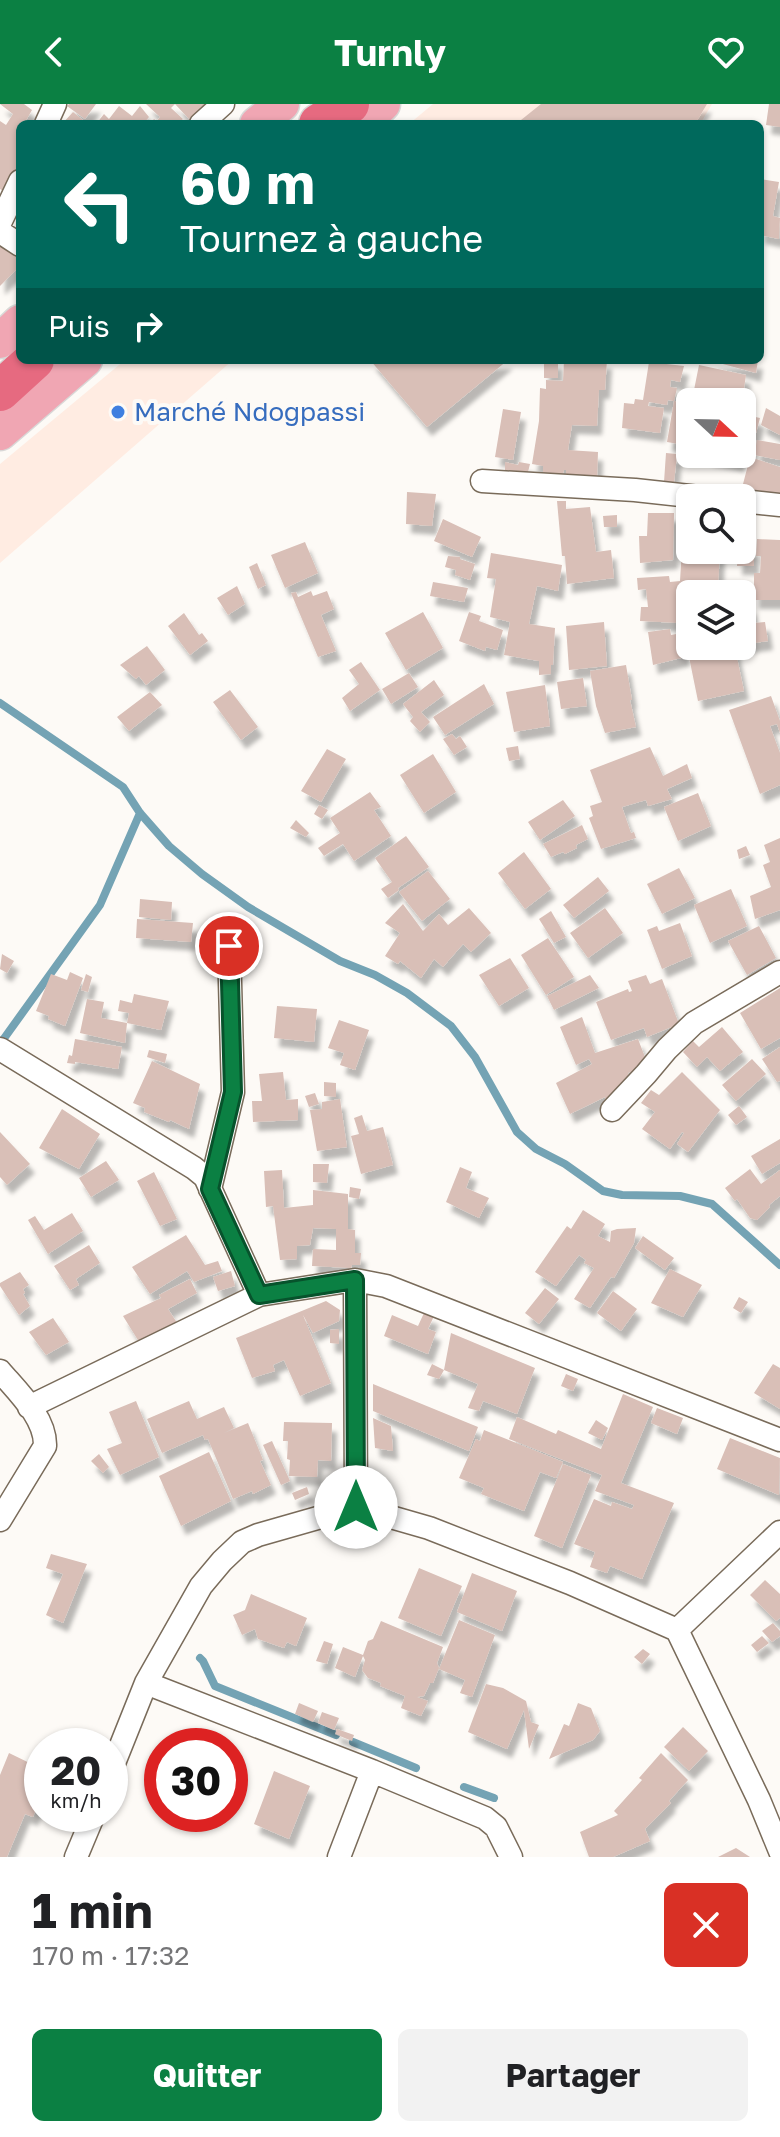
<!DOCTYPE html>
<html lang="fr">
<meta charset="utf-8">
<style>
body{margin:0;font-family:"Golos Text",sans-serif;background:#f2f2f2;color:#202124;height:100vh;display:flex;flex-direction:column;font-size:30px;white-space:nowrap}
*{box-sizing:border-box;margin:0}
p{font-size:26px;color:#757577}
.icon{flex:none;width:44px;height:44px;fill:none;stroke:currentColor;stroke-width:2;stroke-linecap:round;stroke-linejoin:round}
.map{position:relative;height:1753px;overflow:hidden}
.panel{display:flex;flex-direction:column;background:#fff;flex:1}
.panel>*{flex:none}
.hud{position:absolute;left:16px;top:16px;width:748px;height:244px;border-radius:12px;box-shadow:0 2px 6px #0004;background:#00695c;color:#fff;overflow:hidden}
.needle{width:52px;rotate:112deg}
.fabs{position:absolute;left:676px;top:284px;display:grid;gap:16px}
.fabs a{display:grid;place-items:center;width:80px;height:80px;border-radius:12px;background:#fff;box-shadow:0 2px 6px #0004;font-size:40px}
.speed{position:absolute;left:24px;top:1624px;display:flex;gap:16px;font-size:40px;font-weight:700;text-align:center}
.speed>*{display:grid;place-content:center;width:104px;height:104px;border-radius:50%;background:#fff;box-shadow:0 2px 6px #0004;line-height:1}
.speed small{font-size:20px;font-weight:400}
.speed .limit{border:12px solid #d22;background:#fff;color:#111}
.pin{position:absolute;display:grid;place-items:center;width:68px;height:68px;color:#fff;margin:-34px;border:4px solid #fff;border-radius:50%;box-shadow:0 2px 8px #0007}
.me{position:absolute;width:88px;margin:-44px;rotate:0deg;stroke-linejoin:round;filter:drop-shadow(0 0 6px #0008)}
.turn{display:flex;align-items:center;gap:28px;height:168px;padding:0 32px;font-size:36px}
.turn .icon{width:104px;height:104px;stroke-width:2.5}
.turn b{display:block;font-size:56px;line-height:68px}
.then{display:flex;align-items:center;height:76px;padding:0 32px;background:#0003;gap:16px;font-size:30px}
.round{display:grid;place-items:center;flex:none;width:84px;height:84px;border-radius:12px;background:#f2f2f2}
.summary{display:flex;align-items:center;justify-content:space-between;height:136px;padding:0 32px}
h1{font-size:48px;font-weight:700;line-height:60px}
.primary-button{display:flex;gap:16px;margin-top:auto;padding:16px 32px}
.primary-button a{flex:1;height:92px;border-radius:12px;background:#0b8043;color:#fff;font-size:32px;font-weight:700;line-height:92px;text-align:center}
.primary-button a+a{background:#f2f2f2;color:#202124}
header{display:flex;justify-content:space-between;align-items:center;height:104px;padding:0 32px;background:#0b8043;color:#fff;font-size:36px;font-weight:700}
.map>svg:first-child{display:block}
.commercial{fill:#ffece2}
.lines{fill:none;stroke-linecap:round;stroke-linejoin:round}
.stream{stroke:#74a3b4;stroke-width:8}
.building{fill:#d9bfb7;filter:url(#shadow)}
.street-casing{stroke:#796b5a;stroke-width:25}
.primary-casing{stroke:#d9d8d7;stroke-width:37}
.highway-casing{stroke:#d9d8d7;stroke-width:43}
.street{stroke:#fff;stroke-width:22}
.primary{stroke:#f0a6b3;stroke-width:34}
.highway{stroke:#e66a80;stroke-width:40}
.route-casing{stroke:#07532c;stroke-width:20}
.route{stroke:#0b8043;stroke-width:14}
.shop-dot{fill:#3f7fe0;stroke:#fdfaf6;stroke-width:3}
.labels{text-anchor:middle;stroke-width:8;stroke-linejoin:round;paint-order:stroke}
.shop-label{font-size:26px;fill:#366cbe;stroke:#fdfaf6;text-anchor:start}
</style>
<header><svg class="icon" aria-label="back" viewBox="0 0 24 24"><path d="M15 5l-7 7 7 7"/></svg>Turnly<svg class="icon" aria-label="heart" viewBox="0 0 24 24"><path d="M12 20l-8-8c-3-5 5-10 8-4 3-6 11-1 8 4z"/></svg></header>
<div class="map">
<svg width="780" height="1753" viewBox="0 0 780 1753">
<defs>
<filter id="shadow"><feDropShadow dx="5" dy="9" stdDeviation="2" flood-color="#0004"/></filter>
</defs>
<rect width="100%" height="100%" fill="#fdfaf6"/>
<path class="commercial" d="M433,0H712L700,20H409Z
M125,256H233L0,459V360Z"/>
<g class="lines">
<path class="stream" d="M0,599L123,683L140,709L169,742L202,770L248,803L340,857L375,871L407,889L451,922L475,953L517,1028L536,1045L565,1060L603,1087L622,1091L680,1092L712,1100L780,1161
M0,940L100,801L140,709
M200,1554L203,1557L215,1582L336,1631
M353,1638L416,1664
M464,1683L494,1694"/>
</g>
<path class="building" d="M0,0H24L32,6L24,20H20V63L3,87L0,85V17L6,21L13,10Z
M69,0H96L85,15L67,2Z
M146,0H205L189,15L175,0L171,4L183,15L178,20H149L154,15L157,17L160,13Z
M541,0H707L695,20H516Z
M769,0H780V23L766,21Z
M119,2L132,12L140,2L149,13L143,20H96L104,10L109,15Z
M73,8L88,20H62Z
M760,75L779,78L773,112L780,114L779,135L760,131Z
M0,135L20,150V162L0,182Z
M370,256H508L427,323Z
M544,256H558V274H544Z
M564,256H607L605,286H599L597,322L572,321L568,346L598,348L597,377L566,375V366H564L561,376L543,371V362L532,360L539,317L540,284L546,285V276L563,277Z
M708,256H758L756,269Z
M649,258L684,262L680,278L671,276L670,283L677,284L674,297L668,296L667,301L649,298L648,302L664,304L660,329L622,324L624,299L634,300L635,295L643,296Z
M699,261L746,271L742,298L692,296Z
M674,297L690,300V342L667,338Z
M766,304L780,312V331L761,321Z
M503,305L521,308L513,356L495,353Z
M742,310L760,314L750,352L742,350Z
M757,336L780,340V356L754,351Z
M666,349L677,350L674,379L664,378Z
M708,350H741L739,359L708,353Z
M750,353L780,363V394L742,384Z
M505,358L518,361L519,358L530,360L528,368L505,367Z
M407,388L436,390L432,422L406,420Z
M557,397H566V405L590,403L596,448L611,446L614,474L567,480L565,452H562Z
M648,409H674L673,456L640,459L639,432H647Z
M617,411V423H604L603,412Z
M443,415L481,433L472,453L434,437Z
M757,435L780,436V496H754V469H760L761,452H756Z
M305,438L318,469L285,484L271,451Z
M742,442L754,443V462H737L738,446H742Z
M682,444L720,446L718,485L682,484V496L690,497L689,539L682,507H680V519L640,517L641,503H648L646,485L638,486L637,474L669,472L670,478L680,477Z
M491,449L562,461L558,487L537,482L529,520L555,524L553,561H551V570L539,571V557L504,551L510,518L490,513L496,475L487,474Z
M448,452L460,453V455L475,460L470,476L455,471L456,466L445,463Z
M257,459L266,481L258,485L249,463Z
M433,478L468,484L464,498L430,492Z
M237,482L245,500L228,511L217,494Z
M311,487L313,492L327,487L334,505L321,511L336,547L318,553L291,489L296,488L298,493Z
M744,502H751L754,519L765,518L768,537L742,541V511L746,510Z
M423,508L443,544L406,566L385,529Z
M469,508L481,512L479,517L503,526L497,546L486,543L485,547L459,537Z
M184,509L199,531L202,529L208,537L190,551L168,522Z
M604,518L607,562L569,566L566,522Z
M670,525L671,531L681,529L685,553L653,561L648,528Z
M147,542L165,566L146,581L139,572L136,575L120,561Z
M689,542H719L720,544L690,548Z
M735,544L744,587L698,597L689,553Z
M361,558L380,586L350,607L342,594L359,580L349,566Z
M626,561L632,596H630L636,623L605,629L596,602L590,567Z
M409,569L418,583L391,600L382,585Z
M583,574L587,602L561,605L557,578Z
M434,576L444,591L421,608L430,618L420,628L410,617L413,613L403,600Z
M484,580L494,600L445,631L433,613Z
M545,581L550,622L514,628L506,588Z
M230,586L258,623L241,636L213,598Z
M150,588L162,601L129,627L117,613Z
M771,592L780,617V629L777,620L770,622L780,649V681L760,690L729,606Z
M452,630L456,635L460,632L467,643L454,651L443,635Z
M518,642L520,655L509,657L506,644Z
M650,643L663,672L687,660L692,674L667,685L672,695L648,702L646,696L622,703L631,729L634,728L636,734L601,745L589,714L593,712L590,702L602,698L590,666Z
M327,645L346,655L321,698L301,687Z
M433,650L456,688L424,709L400,671Z
M370,688L381,703L374,706L391,732L354,757L343,740L324,752L318,744L340,729L330,714Z
M698,689L711,722L678,737L664,703Z
M563,696L575,712L540,736L528,718Z
M319,701L328,706L322,715L314,710Z
M296,716L309,729L306,733L290,724Z
M582,721L588,735L576,741L577,744L565,750L563,748L551,753L543,740Z
M406,732L429,763L398,784L399,786L388,794L381,785L392,778L375,754Z
M780,734V806L755,815L750,792L771,783L763,761L770,758L764,741Z
M746,742L750,751L739,755L737,746Z
M524,748L551,785L525,805L498,769Z
M679,764L695,794L662,810L647,780Z
M428,767L450,795L422,817L399,788Z
M598,773L609,787L574,814L563,801Z
M731,785L747,822L710,839L694,801Z
M140,795L172,798L171,816L139,813Z
M403,800L423,827L439,810L448,821L469,804L491,829L471,848L463,840L443,863L434,855L421,874L400,857L398,860L385,852L400,829L385,819Z
M605,804L623,829L588,854L570,829Z
M551,807L566,833L554,839L539,815Z
M137,815L193,819L191,838L136,834Z
M680,819L692,852L662,865L647,826L657,822L659,827Z
M759,822L776,854L747,871L728,837Z
M548,834L574,873L546,891L521,851Z
M2,850L14,857L7,869L0,865Z
M510,854L529,884L499,902L479,871Z
M70,868L83,874L65,922L48,915L49,912L36,907L51,870L67,876Z
M86,870L92,873L88,888L81,886Z
M590,871L599,884L554,906L547,892Z
M646,871L650,880L662,875L679,920L647,933L644,924L611,936L596,898L628,885L629,888L632,887L628,877Z
M780,884V934L761,945L740,909Z
M134,890L169,897L161,926L127,919L129,909L118,907L120,896L132,899Z
M87,895L104,898L101,914L127,919L125,939L80,929Z
M277,902L317,905L314,938L274,934Z
M582,913L595,949L638,935L648,961L628,969L632,982L607,1000L605,993L570,1010L556,979L592,960L589,955L576,961L560,923Z
M339,916L369,926L355,966L340,961L344,949L328,944Z
M722,923L743,948L720,967L707,953L697,963L683,948L693,937L699,943Z
M75,935L122,943L118,965L75,958V960L67,959L69,951L72,952Z
M780,943V977L777,978L762,955Z
M149,946L167,950L165,959L147,953Z
M752,955L766,970L736,997L722,981Z
M152,957L200,980L189,1025L170,1016L169,1018L144,1008L145,1004L133,999Z
M283,968L286,996L298,995V1016L253,1018L252,997H262L259,970Z
M682,968L720,1006L688,1048L677,1040L684,1029L682,1028L670,1045L642,1025L655,1008L641,999L651,986L659,991Z
M324,978L336,979V993L324,992Z
M315,989L319,1000L309,1003L305,992Z
M340,995L347,1043L317,1047L310,1006L322,1005V998Z
M739,1002L747,1013L736,1021L728,1011Z
M62,1005L100,1030L79,1065L39,1044Z
M362,1011L367,1027L383,1023L393,1061L361,1070L351,1032L359,1030L354,1014Z
M0,1028L30,1060L7,1081L0,1073Z
M780,1035V1059L762,1070L751,1052Z
M106,1057L119,1076L91,1093L79,1074Z
M313,1060H329L327,1079L313,1078Z
M460,1063L472,1068L466,1084L489,1094L479,1114L446,1098Z
M750,1065L761,1080L780,1066V1092L769,1101L770,1103L757,1116L750,1114L737,1095L735,1097L725,1084Z
M282,1066L284,1104L313,1101V1086L348,1090V1125L355,1126V1149H361L360,1161H352L351,1164L312,1162L313,1145L336,1146V1125L313,1124L310,1141L297,1142V1155L280,1156L273,1102L266,1103L264,1067Z
M154,1068L177,1115L160,1122L137,1077Z
M350,1083L361,1085L359,1095L349,1093Z
M583,1106L605,1120L598,1132L610,1138L611,1127L617,1125L636,1124L634,1139L614,1174L611,1173L590,1204L574,1195L594,1164L584,1159L586,1156L579,1151L556,1182L535,1168L567,1122L571,1125Z
M72,1109L83,1127L48,1150L28,1116L35,1112L44,1126Z
M186,1131L205,1161L218,1157L222,1167L194,1178L187,1167L150,1190L132,1163Z
M643,1132L674,1154L665,1166L635,1144Z
M89,1141L100,1159L76,1175L79,1181L70,1186L54,1162Z
M670,1165L702,1181L683,1213L651,1199Z
M231,1167L235,1182L218,1187L213,1173Z
M20,1168L29,1181L23,1185L25,1189L23,1190L30,1202L19,1211L0,1182V1179Z
M190,1175L197,1189L168,1205L179,1222L141,1241L123,1212L161,1194L159,1191Z
M545,1184L559,1195L539,1220L525,1209Z
M613,1187L637,1205L621,1227L597,1209Z
M739,1193L748,1198L741,1209L733,1204Z
M326,1197L340,1206L339,1217L313,1229L303,1211L331,1279L300,1292L284,1256L273,1261L275,1267L252,1274L236,1234Z
M424,1209L434,1212L428,1225L436,1228L428,1250L384,1232L392,1211L418,1222Z
M53,1214L69,1238L46,1251L29,1228Z
M339,1225V1240L330,1239V1226Z
M451,1229L535,1264L517,1310L483,1297L479,1307L468,1304L478,1280L444,1266Z
M432,1260L444,1266L439,1275L427,1271Z
M773,1260L780,1264V1305L754,1289Z
M566,1270L578,1275L573,1287L561,1282Z
M373,1280L478,1323L469,1347L373,1307Z
M623,1290L653,1303L621,1379L674,1399L642,1475L610,1462L607,1469L590,1463L595,1448L574,1440L594,1395L611,1402L612,1398L632,1405L634,1401L595,1387L602,1371L509,1335L517,1313L556,1330L558,1326L601,1345Z
M136,1297L159,1353L120,1371L107,1345L122,1339L109,1308Z
M189,1297L197,1315L224,1303L234,1324L224,1329L248,1319L263,1356L260,1357L271,1381L253,1390L252,1387L233,1395L208,1335L205,1336L203,1331L162,1349L147,1315Z
M657,1304L683,1314L677,1330L651,1319Z
M373,1314L391,1322L393,1347L375,1344Z
M596,1316L608,1324L602,1336L588,1329Z
M284,1318L332,1319L331,1357L318,1356L317,1373L289,1372L290,1356L287,1355L288,1337H283Z
M484,1326L563,1358L556,1374L540,1368L524,1407L481,1390L484,1384L459,1374L476,1335L480,1337Z
M730,1334L780,1354L779,1391L717,1365Z
M272,1337L290,1377L281,1381L263,1341Z
M209,1348L231,1397L181,1422L159,1372Z
M99,1350L109,1363L103,1369L91,1357Z
M563,1360L591,1371L562,1444L534,1432Z
M307,1383L309,1390L295,1396L292,1389Z
M51,1450L87,1460L63,1519L46,1511L63,1470L46,1464Z
M419,1464L462,1482L441,1532L398,1514Z
M472,1469L517,1487L502,1527L457,1508Z
M765,1476L780,1490V1514L776,1517L750,1491Z
M251,1490L307,1514L296,1542L287,1538L284,1544L258,1535L255,1525L242,1531L233,1511L245,1506Z
M459,1516L495,1531L472,1593L460,1589L465,1576L439,1565Z
M381,1517L443,1543L437,1559L439,1564L433,1579H430L424,1592L417,1593L428,1597L421,1612L401,1604L405,1592L380,1582L381,1579L368,1574L362,1566L365,1556L363,1552L355,1573L335,1564L343,1543L363,1551L368,1537L373,1535Z
M773,1519L780,1527V1532L772,1538L762,1527Z
M762,1532L769,1539L757,1548L751,1541Z
M324,1537L333,1540L327,1560L316,1557Z
M643,1545L650,1550L642,1560L634,1553Z
M486,1580L503,1584L526,1597L531,1618L539,1621L529,1645L524,1606L507,1645L468,1628Z
M299,1599L318,1607L313,1618L295,1610Z
M578,1599L591,1604L600,1627L593,1636L549,1655L564,1620L569,1622Z
M322,1608L339,1614L334,1626L318,1619Z
M683,1623L708,1647L689,1667L664,1643Z
M337,1625L354,1631L352,1637L335,1630Z
M9,1649L42,1665V1690L33,1713L25,1710L7,1753H0V1671Z
M661,1649L688,1676L669,1697L671,1699L645,1725L650,1737L613,1753H589L580,1728L618,1711L614,1707L642,1676L639,1674Z
M274,1667L310,1682L289,1735L254,1720Z
M736,1744L750,1753H718Z"/>
<g class="lines">
<g class="street-casing">
<path id="street" d="M46,20L55,0
M201,20L223,0
M0,119L20,77
M0,128L20,141
M482,377L635,386L708,394
M742,397L780,401
M0,945L194,1064L205,1073L259,1191
M612,1006L646,970L667,945L694,919L780,868
M210,1085L233,988L229,842
M355,1176L356,1403
M0,1267C17,1287 46,1314 45,1342L0,1416
M29,1303L259,1191L355,1176L386,1182L780,1336
M677,1526L780,1428
M146,1579L372,1667L485,1714L496,1723L511,1753
M110,1669L146,1579L201,1482L222,1457L242,1438L258,1431L356,1403L429,1424L570,1479L677,1526L759,1696L780,1747
M76,1753L94,1710
M339,1753L372,1667"/>
</g>
<g class="primary-casing">
<path id="primary" d="M257,20L282,0
M362,20L383,0
M0,237L20,218
M0,329L85,256"/>
</g>
<g class="highway-casing">
<path id="highway" d="M319,20L349,0
M0,287L34,256"/>
</g>
<use href="#street" class="street"/>
<use href="#primary" class="primary"/>
<use href="#highway" class="highway"/>
</g>
<g class="lines">
<g class="route-casing">
<path id="route" d="M229,842L233,988L210,1085L259,1191L355,1176L356,1403"/>
</g>
<use href="#route" class="route"/>
</g>
<circle class="shop-dot" cx="118" cy="308" r="8"/>
<g class="labels">
<g class="shop-label">
<text x="134" y="317">Marché Ndogpassi</text>
</g>
</g>
</svg>
<div class="fabs">
<a><svg class="needle" viewBox="-14 -14 28 28"><path d="M0-13l5 13h-10z" fill="#e53935"/><path d="M0 13l5-13h-10z" fill="#757577"/></svg></a>
<a><svg class="icon" aria-label="search" viewBox="0 0 24 24"><circle cx="10" cy="10" r="6"/><path d="M15 15l6 6"/></svg></a>
<a><svg class="icon" aria-label="layers" viewBox="0 0 24 24"><path d="M12 4l9 5-9 5-9-5zM3 14l9 5 9-5"/></svg></a>
</div>
<div class="speed"><div>20<small>km/h</small></div><div class="limit">30</div></div>
<div class="pin" style="left:229px;top:842px;background:#d93025"><svg class="icon" aria-label="arrive" viewBox="0 0 24 24"><path d="M6 21V4h12l-3 4 3 4H6"/></svg></div>
<svg class="me" style="left:356px;top:1403px" viewBox="-20 -20 40 40"><circle r="19" fill="#fff"/><path d="M0-13L10 11 0 6-10 11z" fill="#0b8043"/></svg>
<div class="hud">
<div class="turn"><svg class="icon" aria-label="left" viewBox="0 0 24 24"><path d="M17 20v-9H6M10 6l-5 5 5 5"/></svg><div><b>60 m</b>Tournez à gauche</div></div>
<div class="then">Puis<svg class="icon" aria-label="right" viewBox="0 0 24 24"><path d="M7 20v-9h11M14 6l5 5-5 5"/></svg></div>
</div>
</div>
<section class="panel">
<div class="summary"><div><h1>1 min</h1><p>170 m · 17:32</p></div><a class="round" style="background:#d93025;color:#fff"><svg class="icon" aria-label="close" viewBox="0 0 24 24"><path d="M6 6l12 12M18 6L6 18"/></svg></a></div>
<div class="primary-button"><a>Quitter</a><a>Partager</a></div>
</section>
